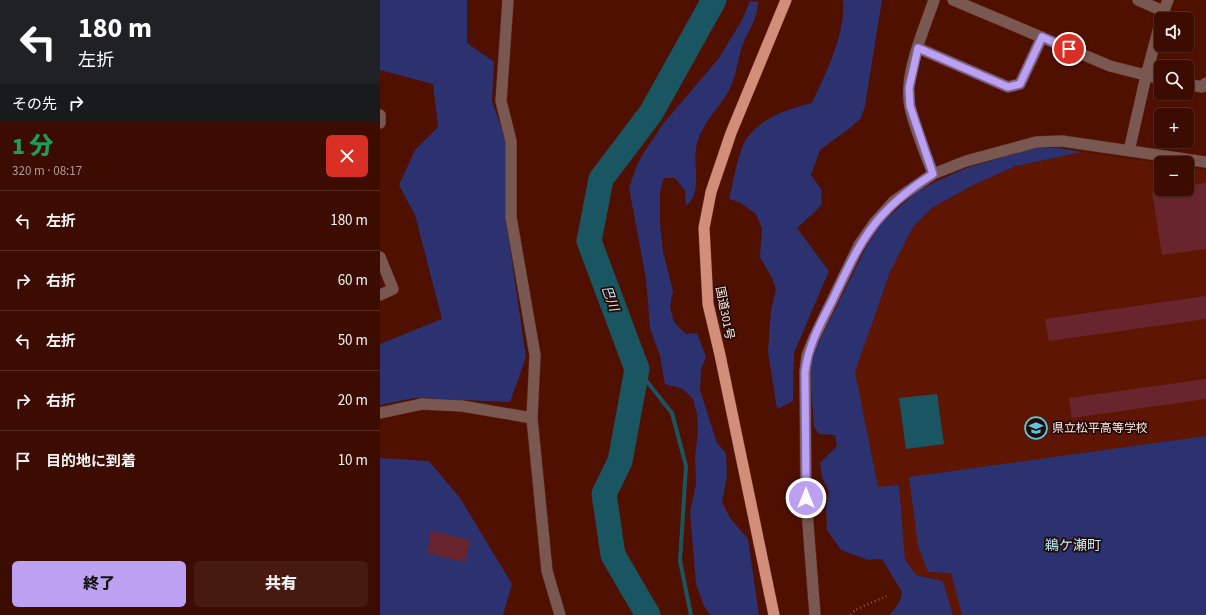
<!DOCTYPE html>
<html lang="ja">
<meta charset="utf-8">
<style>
body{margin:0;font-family:"Source Sans 3","Noto Sans JP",sans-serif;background:#471a0f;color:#f1f3f6;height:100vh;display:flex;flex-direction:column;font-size:15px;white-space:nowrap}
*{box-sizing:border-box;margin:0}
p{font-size:13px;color:#ac9b99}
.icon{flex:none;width:22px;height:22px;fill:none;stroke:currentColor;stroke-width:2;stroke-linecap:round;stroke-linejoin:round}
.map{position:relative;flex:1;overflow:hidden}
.details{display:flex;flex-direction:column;background:#3c0c00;width:380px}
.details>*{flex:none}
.guide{background:#202124;color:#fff;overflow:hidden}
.buttons{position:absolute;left:774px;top:12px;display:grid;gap:8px}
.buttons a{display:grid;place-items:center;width:40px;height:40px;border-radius:6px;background:#3c0c00;box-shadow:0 1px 3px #0004,0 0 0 1px #552c22;font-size:20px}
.pin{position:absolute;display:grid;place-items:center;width:34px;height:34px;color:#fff;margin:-17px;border:2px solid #fff;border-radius:50%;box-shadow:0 1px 4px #0007}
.me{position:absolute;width:44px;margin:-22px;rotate:0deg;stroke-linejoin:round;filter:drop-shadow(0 0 3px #0008)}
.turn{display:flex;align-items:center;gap:14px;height:84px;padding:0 12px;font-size:18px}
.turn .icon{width:52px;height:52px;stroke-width:2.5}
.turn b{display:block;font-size:28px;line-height:34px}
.then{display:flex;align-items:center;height:38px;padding:0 12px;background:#0003;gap:8px;font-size:15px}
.round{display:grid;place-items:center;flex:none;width:42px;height:42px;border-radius:6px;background:#471a0f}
.headline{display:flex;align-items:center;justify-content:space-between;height:68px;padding:0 12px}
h1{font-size:24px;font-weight:800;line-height:30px;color:#1e9e55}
.cta{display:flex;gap:8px;margin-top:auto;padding:8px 12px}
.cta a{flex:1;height:46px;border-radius:6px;background:#bca0f2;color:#111;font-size:16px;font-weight:800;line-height:46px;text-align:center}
.cta a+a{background:#471a0f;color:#f1f3f6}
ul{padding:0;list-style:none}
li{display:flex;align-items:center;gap:12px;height:60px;padding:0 12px;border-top:1px solid #552c22}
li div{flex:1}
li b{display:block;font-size:15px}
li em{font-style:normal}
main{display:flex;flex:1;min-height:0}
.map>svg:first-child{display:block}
.built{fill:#5e1602}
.green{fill:#2c3170}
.water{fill:#1a5562}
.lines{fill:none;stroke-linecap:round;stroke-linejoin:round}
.stream{stroke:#1a5562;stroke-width:4}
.river{stroke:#1a5562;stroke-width:25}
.building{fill:#69252e}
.minor-casing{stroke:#682f20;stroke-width:12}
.trunk-casing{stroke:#682f20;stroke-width:12}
.path{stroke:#865448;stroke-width:2.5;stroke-dasharray:1 3;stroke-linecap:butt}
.minor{stroke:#785850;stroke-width:11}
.trunk{stroke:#d38e7a;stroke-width:11}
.route-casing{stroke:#7a689d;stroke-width:10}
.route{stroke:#bca0f2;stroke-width:7}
.labels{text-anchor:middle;stroke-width:3.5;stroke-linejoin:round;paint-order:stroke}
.street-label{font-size:12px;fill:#feede8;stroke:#240904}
.poi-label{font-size:12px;fill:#feede8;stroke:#240904;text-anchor:start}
.water-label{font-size:13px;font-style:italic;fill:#c7e8f2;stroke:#240904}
.quarter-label{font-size:14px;fill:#b6edfc;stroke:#240904}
</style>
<main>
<section class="details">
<div class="guide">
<div class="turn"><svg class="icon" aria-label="left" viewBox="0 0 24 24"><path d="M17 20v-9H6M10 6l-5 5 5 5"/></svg><div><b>180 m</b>左折</div></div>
<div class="then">その先<svg class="icon" aria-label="right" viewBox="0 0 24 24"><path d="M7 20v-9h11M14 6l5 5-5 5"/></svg></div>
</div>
<div class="headline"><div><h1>1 分</h1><p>320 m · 08:17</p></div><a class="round" style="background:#d93025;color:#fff"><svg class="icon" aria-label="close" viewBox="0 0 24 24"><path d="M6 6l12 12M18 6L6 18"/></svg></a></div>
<ul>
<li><svg class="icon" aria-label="left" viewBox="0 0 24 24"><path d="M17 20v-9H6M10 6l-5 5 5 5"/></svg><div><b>左折</b></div><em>180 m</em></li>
<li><svg class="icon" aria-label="right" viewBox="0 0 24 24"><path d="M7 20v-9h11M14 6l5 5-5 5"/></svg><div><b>右折</b></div><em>60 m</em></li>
<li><svg class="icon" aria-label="left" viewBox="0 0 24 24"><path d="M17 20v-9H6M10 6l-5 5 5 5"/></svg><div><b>左折</b></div><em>50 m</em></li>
<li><svg class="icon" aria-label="right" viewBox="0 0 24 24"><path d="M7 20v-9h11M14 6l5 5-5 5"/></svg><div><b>右折</b></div><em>20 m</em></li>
<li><svg class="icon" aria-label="arrive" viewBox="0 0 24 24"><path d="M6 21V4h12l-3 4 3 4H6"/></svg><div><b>目的地に到着</b></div><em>10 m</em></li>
</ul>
<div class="cta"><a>終了</a><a>共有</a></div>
</section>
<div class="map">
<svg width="826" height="615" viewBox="0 0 826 615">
<rect width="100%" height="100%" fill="#501000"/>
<path class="built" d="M702,152L781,163V189H807V167L826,170V615H573L563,581L536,575L525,559L519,485L498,488L474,372L510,272L533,227L552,208L593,185L636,166Z"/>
<path class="green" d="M0,0H87V43L114,62L112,101L125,138L126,220L146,357L130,402L34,398L0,405V344L62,319L35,215L19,185L35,150L58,127L53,84L0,70Z
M463,0H502L485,106L481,118L470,128L440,150L431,175L441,189L442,205L417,228L449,271L414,353L413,401L397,409L388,352L391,310L396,290L392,278L380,257L382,229L376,214L359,202L349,199C353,184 355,168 360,154C368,122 404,110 432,103C446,73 466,33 463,0Z
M370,1L378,2C378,20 366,33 361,50C357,65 355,80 347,94C337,110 324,122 318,140C310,160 325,191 306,206L305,191L295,178H284L280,192V224L283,252L293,291L290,307L294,322L306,334L317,333L326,357L321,370L320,390L337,443L346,453L347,476L342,502L350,518L368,539L379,615H330L324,606L316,584L310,512L316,484L315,457L318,431L317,414L313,399L303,389L285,384L280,356L270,328L266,279L249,188L257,165L265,151L283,124L339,58L362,20Z
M653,148H678L702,152L636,166L593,185L552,208L533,227L510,272L475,372L498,487L519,485L525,559L536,575L563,581L573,615H509C516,608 521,602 522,592L502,559L488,560L461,550L447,530L446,508L449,492L442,477L440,463L457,446L455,435L439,434L434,427L430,371L433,354L486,247L502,222L538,191L557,181L586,168Z
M826,436V615H582L571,573L548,572L538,546L529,477Z
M0,458L49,461L80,498L132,584L123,615H0Z"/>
<path class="water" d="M557,394L564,444L526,449L519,398Z"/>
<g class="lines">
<path class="stream" d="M257,369L292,413L306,466L300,561L311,615"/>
<path class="river" d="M268,615L233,555L224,494L240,461L257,369L209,241L221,179L271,113L334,0"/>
</g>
<path class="building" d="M826,183V249L782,255L772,191L807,189V186Z
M826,296V319L669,341L665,319Z
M826,379V399L692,418L689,398Z
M51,531L90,540L85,562L47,553Z"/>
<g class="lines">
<g class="minor-casing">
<path id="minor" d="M128,0L121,101L131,141V217L155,355L152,418L167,571L180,615
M573,0L730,66L781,79
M758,0L783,11
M781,18L788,0
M538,48L628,87L640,84L662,37
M807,84L822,87L826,83
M0,115V123
M749,151L766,76L781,20
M553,174C545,152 535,130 530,107C523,75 544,30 554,0
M0,257L13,289L0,295
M0,413L42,404L82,406L152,418
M435,615L426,498L425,372L427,355L434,338L479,245L495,222L514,201L553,174L586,161L656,142L682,141L826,162"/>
</g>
<g class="trunk-casing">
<path id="trunk" d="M394,615L340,355L328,304L324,228L331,192L351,133L406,0"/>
</g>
<path class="path" d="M471,615L475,610L509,595"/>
<use href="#minor" class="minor"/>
<use href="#trunk" class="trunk"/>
</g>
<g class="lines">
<g class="route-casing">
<path id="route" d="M426,498L425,372C428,346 440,324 452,301C481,240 494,211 553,174L530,106L529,88L538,48L628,87L640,84L662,37L689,49"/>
</g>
<use href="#route" class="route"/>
</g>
<defs>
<g id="school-ring" transform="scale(1.15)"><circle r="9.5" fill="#240904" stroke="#58c9e3" stroke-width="1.5"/><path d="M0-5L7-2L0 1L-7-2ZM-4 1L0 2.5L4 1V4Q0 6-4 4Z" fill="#58c9e3"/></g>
</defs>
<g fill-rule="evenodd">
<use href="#school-ring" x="656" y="428"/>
</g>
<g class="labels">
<g class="street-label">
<text transform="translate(345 313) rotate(79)" y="4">国道301号</text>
</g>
<g class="poi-label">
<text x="672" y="432">県立松平高等学校</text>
</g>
<g class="water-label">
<text transform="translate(231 298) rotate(70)" y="5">巴川</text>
</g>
<g class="quarter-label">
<text x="693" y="550">鵜ケ瀬町</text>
</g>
</g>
</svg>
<div class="buttons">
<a><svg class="icon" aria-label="sound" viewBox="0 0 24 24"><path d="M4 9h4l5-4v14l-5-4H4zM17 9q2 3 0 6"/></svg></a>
<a><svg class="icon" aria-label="search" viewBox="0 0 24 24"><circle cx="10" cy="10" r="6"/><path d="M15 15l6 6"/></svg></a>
<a>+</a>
<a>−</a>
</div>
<div class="pin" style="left:689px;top:49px;background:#d93025"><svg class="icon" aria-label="arrive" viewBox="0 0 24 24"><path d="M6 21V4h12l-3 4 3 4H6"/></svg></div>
<svg class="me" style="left:426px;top:498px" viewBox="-20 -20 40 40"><circle r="17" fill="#bca0f2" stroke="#fff" stroke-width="3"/><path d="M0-11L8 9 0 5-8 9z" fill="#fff"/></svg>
</div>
</main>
